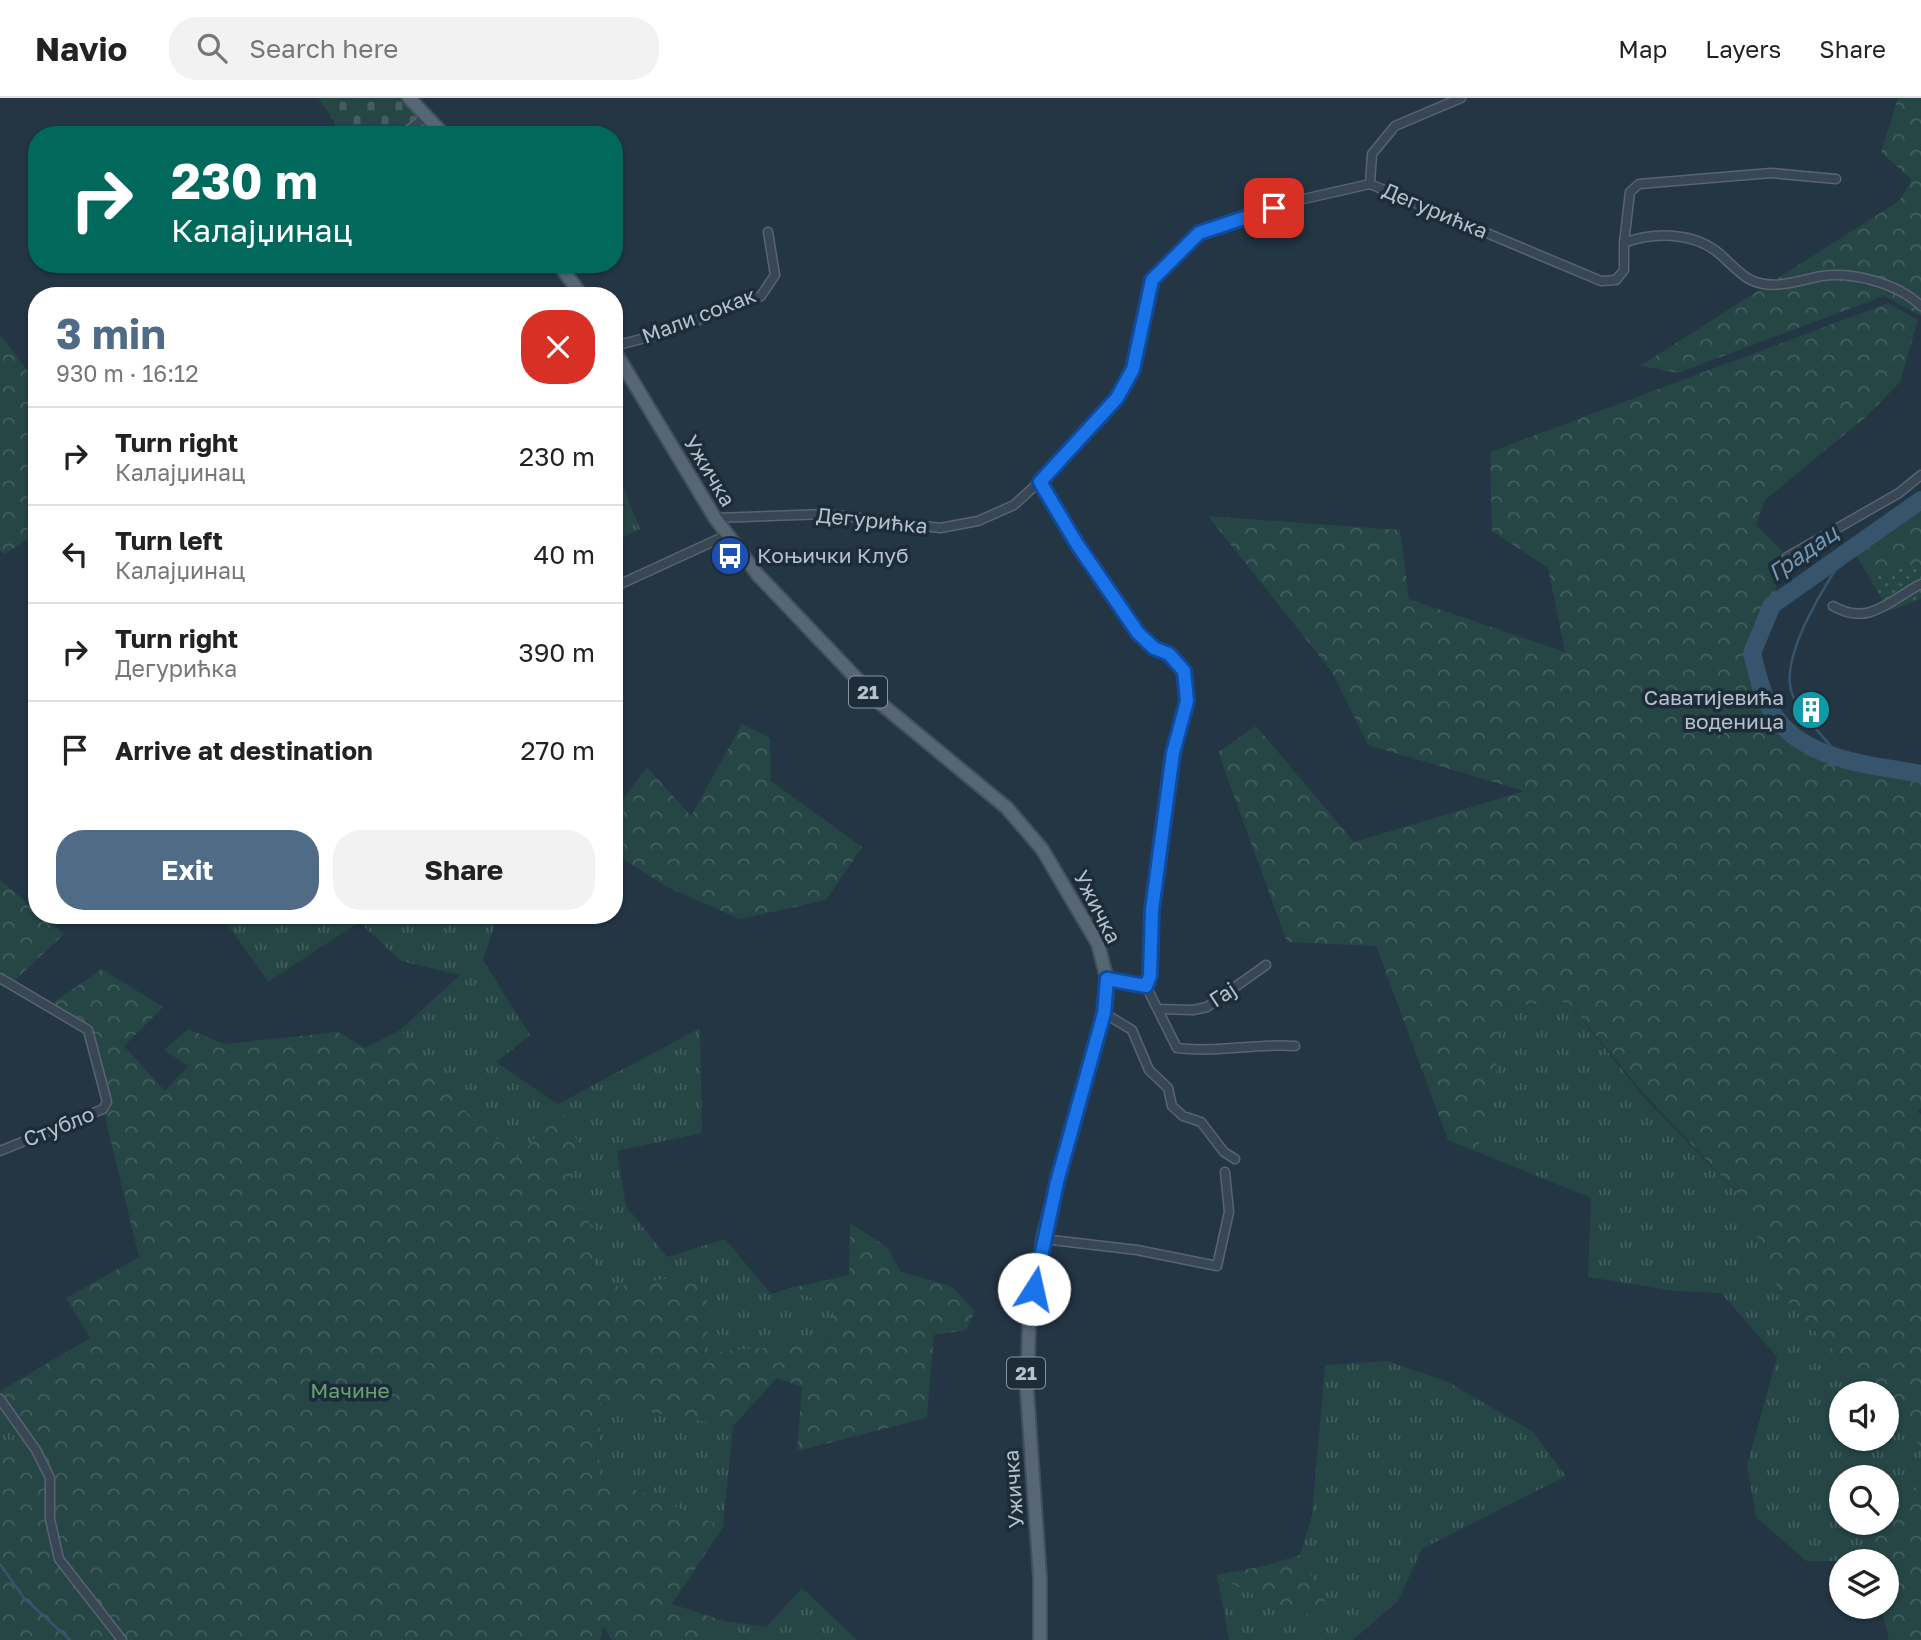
<!DOCTYPE html>
<meta charset="utf-8">
<style>
body{margin:0;font-family:"Golos Text",sans-serif;background:#f2f2f2;color:#222;height:100vh;display:flex;flex-direction:column;font-size:26px;white-space:nowrap}
*{box-sizing:border-box;margin:0}
p{font-size:23px;color:#767676}
.icon{flex:none;width:38px;height:38px;fill:none;stroke:currentColor;stroke-width:2;stroke-linecap:round;stroke-linejoin:round}
.map{position:relative;flex:1;overflow:hidden}
.side{position:absolute;left:28px;top:189px;width:595px;height:637px;display:flex;flex-direction:column;background:#fff;border-radius:28px;box-shadow:0 2px 5px #0004}
.side>*{flex:none}
.guide{position:absolute;left:28px;top:28px;width:595px;height:147px;border-radius:28px;box-shadow:0 2px 5px #0004;background:#00695c;color:#fff;overflow:hidden}
.buttons{position:absolute;left:1829px;top:1283px;display:grid;gap:14px}
.buttons a{display:grid;place-items:center;width:70px;height:70px;border-radius:50%;background:#fff;box-shadow:0 2px 5px #0004;font-size:35px}
.pin{position:absolute;display:grid;place-items:center;width:60px;height:60px;color:#fff;margin:-30px;border-radius:14px;box-shadow:0 4px 10px #0006}
.me{position:absolute;width:77px;margin:-38px;rotate:10deg;stroke-linejoin:round;filter:drop-shadow(0 0 5px #0008)}
.turn{display:flex;align-items:center;gap:24px;height:147px;padding:0 28px;font-size:32px}
.turn .icon{width:91px;height:91px;stroke-width:2.5}
.turn b{display:block;font-size:49px;line-height:60px}
.round{display:grid;place-items:center;flex:none;width:74px;height:74px;border-radius:28px;background:#f2f2f2}
.summary{display:flex;align-items:center;justify-content:space-between;height:119px;padding:0 28px}
h1{font-size:42px;font-weight:700;line-height:52px;color:#506b85}
.button{display:flex;gap:14px;margin-top:auto;padding:14px 28px}
.button a{flex:1;height:80px;border-radius:28px;background:#506b85;color:#fff;font-size:28px;font-weight:700;line-height:80px;text-align:center}
.button a+a{background:#f2f2f2;color:#222}
ul{padding:0;list-style:none}
li{display:flex;align-items:center;gap:21px;height:98px;padding:0 28px;border-top:2px solid #e0e0e0}
li div{flex:1}
li b{display:block;font-size:26px}
li em{font-style:normal}
header{display:flex;align-items:center;gap:42px;box-sizing:border-box;height:98px;padding:0 35px;background:#fff;border-bottom:2px solid #e0e0e0}
header strong{font-size:33px}
nav{display:flex;gap:38px;margin-inline-start:auto;font-size:24px}
.search{width:490px;height:63px;background:#f2f2f2;display:flex;align-items:center;gap:18px;box-sizing:border-box;padding:0 24px;border-radius:28px;color:#767676;font-size:26px}
.map>svg:first-child{display:block}
.grass{fill:url(#grass-tufts);fill-rule:evenodd}
.forest{fill:url(#forest-crowns)}
.cemetery{fill:url(#cemetery-stones)}
.garden{fill:url(#garden-dots)}
.lines{fill:none;stroke-linecap:round;stroke-linejoin:round}
.stream{stroke:#36546c;stroke-width:2.5}
.river{stroke:#36546c;stroke-width:18}
.street-casing{stroke:#576471;stroke-width:11}
.primary-casing{stroke:#42505d;stroke-width:16}
.street{stroke:#384753;stroke-width:8}
.primary{stroke:#566673;stroke-width:12}
.route-casing{stroke:#114b97;stroke-width:18}
.route{stroke:#1a73e8;stroke-width:12}
.labels{text-anchor:middle;stroke-width:7;stroke-linejoin:round;paint-order:stroke}
.shield{fill:#1d2c39;stroke:#8894a1;stroke-width:2}
.shield-label{font-size:19px;font-weight:bold;fill:#b6c1cd}
.street-label{font-size:21px;fill:#b6c1cd;stroke:#1d2c39}
.poi-label{font-size:21px;fill:#b6c1cd;stroke:#1d2c39;text-anchor:start}
.park-label{font-size:21px;fill:#6aa070;stroke:#1d2c39}
.water-label{font-size:23px;font-style:italic;fill:#7396b3;stroke:#1d2c39}
</style>
<header>
<strong>Navio</strong>
<div class="search"><svg class="icon" aria-label="search" viewBox="0 0 24 24"><circle cx="10" cy="10" r="6"/><path d="M15 15l6 6"/></svg>Search here</div>
<nav><a>Map</a><a>Layers</a><a>Share</a></nav>
</header>
<div class="map">
<svg width="1921" height="1542" viewBox="0 0 1921 1542">
<defs>
<pattern id="grass-tufts" width="24" height="20" patternUnits="userSpaceOnUse" patternTransform="scale(1.75)"><rect width="24" height="20" fill="#264545"/><path d="M3 7l-1-3M5 7V3M7 7l1-3M15 17l-1-3M17 17v-4M19 17l1-3" fill="none" stroke="#435e5f"/></pattern>
<pattern id="forest-crowns" width="20" height="18" patternUnits="userSpaceOnUse" patternTransform="scale(1.75)"><rect width="20" height="18" fill="#264545"/><path d="M2 6a3 3 0 1 1 6 0M12 15a3 3 0 1 1 6 0" fill="none" stroke="#435e5f"/></pattern>
<pattern id="cemetery-stones" width="16" height="16" patternUnits="userSpaceOnUse" patternTransform="scale(1.75)"><rect width="16" height="16" fill="#264545"/><path d="M2 7V4a2 2 0 0 1 4 0v3zM10 15v-3a2 2 0 0 1 4 0v3z" fill="#435e5f"/></pattern>
<pattern id="garden-dots" width="8" height="8" patternUnits="userSpaceOnUse" patternTransform="scale(1.75)"><rect width="8" height="8" fill="#264545"/><path d="M2 2h.1M6 6h.1" fill="none" stroke="#435e5f" stroke-width="1.8" stroke-linecap="round"/></pattern>
</defs>
<rect width="100%" height="100%" fill="#243544"/>
<path class="grass" d="M614,365L640,431L614,444Z
M221,817H498L483,862L530,937L496,964L558,1006L700,930L702,1035L617,1053L626,1108L667,1159L725,1141L771,1196L790,1190L833,1210V1244L703,1255L712,1215L594,1193V1132L564,1085L558,1006L520,1062L466,1014L400,932L460,877L401,863L359,824L268,884Z
M1568,904L1643,998L1742,1100L1778,1193L1872,1295H1841V1340H1886L1887,1311L1921,1349V1387L1865,1448L1869,1463H1806L1756,1419L1747,1367L1777,1259L1721,1195L1674,1193L1588,1179L1591,1100L1477,1054L1494,987L1502,908ZM1841,1379H1886V1424H1841Z
M1387,1263L1448,1284L1532,1333L1566,1378L1422,1451L1398,1503L1353,1542H1229L1217,1477L1284,1512L1333,1520L1300,1457L1312,1417L1325,1267Z
M0,1301L36,1352L0,1355Z
M600,1306L733,1328L723,1429L599,1376Z
M802,1490L857,1542H711L724,1523L766,1529Z"/>
<path class="forest" d="M1898,0H1921V218L1884,198L1678,275L1640,268L1899,103L1912,82L1881,54Z
M1888,205L1918,222L1900,284L1867,318L1765,402L1756,427L1784,455L1772,507L1752,555C1757,573 1761,595 1771,612C1801,663 1869,666 1921,676V1010L1917,1014L1921,1016V1349L1887,1311L1886,1295H1872L1778,1193L1742,1100L1644,996L1568,904L1502,908L1494,987L1477,1054L1448,1042L1376,848L1287,844L1218,654L1256,628L1354,744L1524,693L1368,647L1332,574L1208,418L1400,432L1409,501L1565,554L1548,470L1492,433L1490,354Z
M0,236L37,285V436L5,456L0,453Z
M1921,409V465L1869,479L1855,456Z
M742,626L770,640L771,683L862,749L826,802L740,821L667,789L614,755V713L647,669L691,718Z
M0,782L37,813V817H42L64,836L10,887L0,880Z
M102,871L163,909L124,948L165,993L188,968L164,952L188,931L224,946L338,934L365,950L400,932L466,1014L520,1061L558,1006L585,1058L564,1085L594,1132V1192L696,1176L712,1215L703,1255L833,1244V1210L790,1190L849,1177L850,1125L887,1149L901,1174L951,1188L975,1213L966,1232L934,1237L927,1320L797,1353L802,1289L777,1280L733,1328L600,1306L599,1376L723,1429L672,1506L724,1523L711,1542H611L604,1528L600,1542H0V1355L35,1352L0,1301V1293L90,1240L66,1200L139,1159L103,1011L107,1004L88,932L48,908Z
M1921,1387V1542H1889L1881,1509L1886,1508V1463H1869L1865,1448Z
M1300,1457L1334,1521L1284,1512L1215,1477L1264,1468Z"/>
<path class="cemetery" d="M318,0H409L427,18L402,37H336L334,23Z"/>
<path class="garden" d="M1921,465V501L1889,513L1869,479Z"/>
<g class="lines">
<path class="stream" d="M1843,662C1830,646 1795,611 1791,592C1781,554 1829,480 1851,449
M0,1466L24,1500L70,1542"/>
<path class="river" d="M1921,402L1772,507L1752,555C1757,573 1761,595 1771,612C1800,663 1869,666 1921,676"/>
<g class="street-casing">
<path id="street" d="M402,37L427,18
M1370,86L1372,56L1395,28L1461,0
M1624,145L1630,94L1639,86L1771,75L1836,81
M614,248L661,236L761,198L775,177L768,134
M1040,384L1077,446L1138,535L1154,549L1169,556L1184,573L1187,603L1173,655L1152,812L1150,878L1146,888L1107,881
M715,420L827,416L940,430L978,423L1014,407L1048,376L1117,300L1133,271L1151,182L1200,135L1299,102L1370,86L1601,183L1616,182L1624,172V145C1652,134 1691,134 1716,153C1728,162 1740,178 1753,183C1776,192 1800,182 1822,178C1853,174 1898,185 1921,208
M1787,459L1899,395L1921,377
M614,489L727,437
M1833,508C1869,529 1890,502 1921,486
M0,880L88,932L107,1004L103,1011L0,1053
M1146,888L1177,950C1216,955 1255,945 1295,948
M1158,911L1193,912L1207,909L1266,867
M1104,915L1132,932L1149,972L1168,990L1172,1008L1183,1018L1201,1024L1224,1054L1235,1061
M1043,1141L1137,1152L1217,1168L1229,1114L1225,1074
M0,1301L36,1352L50,1380V1421L59,1461L122,1542"/>
</g>
<g class="primary-casing">
<path id="primary" d="M409,0L444,37
M559,166L582,198
M614,252L715,420L758,477L880,605L1007,710L1042,751L1098,846L1107,881L1106,907L1044,1135L1029,1228L1027,1293L1040,1480V1542"/>
</g>
<use href="#street" class="street"/>
<use href="#primary" class="primary"/>
</g>
<g class="lines">
<g class="route-casing">
<path id="route" d="M1034,1191L1057,1084L1104,915L1107,881L1146,888L1150,878L1152,812L1173,655L1187,603L1184,573L1169,556L1154,550L1138,535L1077,446L1040,384L1117,300L1133,271L1152,182L1199,135L1274,110"/>
</g>
<use href="#route" class="route"/>
</g>
<defs>
<g id="bus-disc" transform="scale(2.0125)"><circle r="9.5" fill="#1a4fb4" stroke="#1d2c39"/><path d="M-5-6H5V4H4V6H2V4H-2V6H-4V4H-5ZM-3.5-4V0h7V-4ZM-3.5 1.2v1.5H-2V1.2ZM2 1.2v1.5H3.5V1.2Z" fill="#fff"/></g>
<g id="building-disc" transform="scale(2.0125)"><circle r="9.5" fill="#0f9aa8" stroke="#1d2c39"/><path d="M-4-6H4V6H1V3H-1V6H-4ZM-2.5-4.3h1.7v1.8h-1.7ZM.8-4.3h1.7v1.8H.8ZM-2.5-1h1.7V.8h-1.7ZM.8-1h1.7V.8H.8Z" fill="#fff"/></g>
</defs>
<g fill-rule="evenodd">
<use href="#bus-disc" x="730" y="458"/>
<use href="#building-disc" x="1811" y="612"/>
</g>
<g class="labels">
<g class="shield">
<rect x="849" y="578.5" width="38" height="31" rx="5"/>
<rect x="1007" y="1259.5" width="38" height="31" rx="5"/>
</g>
<g class="shield-label">
<text x="868" y="601">21</text>
<text x="1026" y="1282">21</text>
</g>
<g class="street-label">
<text transform="translate(1435 113) rotate(23)" y="7">Дегурићка</text>
<text transform="translate(699 218) rotate(-21)" y="7">Мали сокак</text>
<text transform="translate(709 373) rotate(59)" y="7">Ужичка</text>
<text transform="translate(872 423) rotate(6)" y="7">Дегурићка</text>
<text transform="translate(1097 809) rotate(63)" y="7">Ужичка</text>
<text transform="translate(1223 897) rotate(-33)" y="7">Гај</text>
<text transform="translate(59 1029) rotate(-22)" y="7">Стубло</text>
<text transform="translate(1014 1391) rotate(-94)" y="7">Ужичка</text>
</g>
<g class="poi-label">
<text x="757" y="465">Коњички Клуб</text>
<text x="1784" y="607" text-anchor="end">Саватијевића<tspan x="1784" dy="24">воденица</tspan></text>
</g>
<g class="park-label">
<text x="350" y="1300">Мачине</text>
</g>
<g class="water-label">
<text transform="translate(1803 455) rotate(-35)" y="8">Градац</text>
</g>
</g>
</svg>
<div class="buttons">
<a><svg class="icon" aria-label="sound" viewBox="0 0 24 24"><path d="M4 9h4l5-4v14l-5-4H4zM17 9q2 3 0 6"/></svg></a>
<a><svg class="icon" aria-label="search" viewBox="0 0 24 24"><circle cx="10" cy="10" r="6"/><path d="M15 15l6 6"/></svg></a>
<a><svg class="icon" aria-label="layers" viewBox="0 0 24 24"><path d="M12 4l9 5-9 5-9-5zM3 14l9 5 9-5"/></svg></a>
</div>
<div class="pin" style="left:1274px;top:110px;background:#d93025"><svg class="icon" aria-label="arrive" viewBox="0 0 24 24"><path d="M6 21V4h12l-3 4 3 4H6"/></svg></div>
<svg class="me" style="left:1034px;top:1191px" viewBox="-20 -20 40 40"><circle r="19" fill="#fff"/><path d="M0-13L10 11 0 6-10 11z" fill="#1a73e8"/></svg>
<div class="guide">
<div class="turn"><svg class="icon" aria-label="right" viewBox="0 0 24 24"><path d="M7 20v-9h11M14 6l5 5-5 5"/></svg><div><b>230 m</b>Калајџинац</div></div>
</div>
<section class="side">
<div class="summary"><div><h1>3 min</h1><p>930 m · 16:12</p></div><a class="round" style="background:#d93025;color:#fff"><svg class="icon" aria-label="close" viewBox="0 0 24 24"><path d="M6 6l12 12M18 6L6 18"/></svg></a></div>
<ul>
<li><svg class="icon" aria-label="right" viewBox="0 0 24 24"><path d="M7 20v-9h11M14 6l5 5-5 5"/></svg><div><b>Turn right</b><p>Калајџинац</p></div><em>230 m</em></li>
<li><svg class="icon" aria-label="left" viewBox="0 0 24 24"><path d="M17 20v-9H6M10 6l-5 5 5 5"/></svg><div><b>Turn left</b><p>Калајџинац</p></div><em>40 m</em></li>
<li><svg class="icon" aria-label="right" viewBox="0 0 24 24"><path d="M7 20v-9h11M14 6l5 5-5 5"/></svg><div><b>Turn right</b><p>Дегурићка</p></div><em>390 m</em></li>
<li><svg class="icon" aria-label="arrive" viewBox="0 0 24 24"><path d="M6 21V4h12l-3 4 3 4H6"/></svg><div><b>Arrive at destination</b></div><em>270 m</em></li>
</ul>
<div class="button"><a>Exit</a><a>Share</a></div>
</section>
</div>
